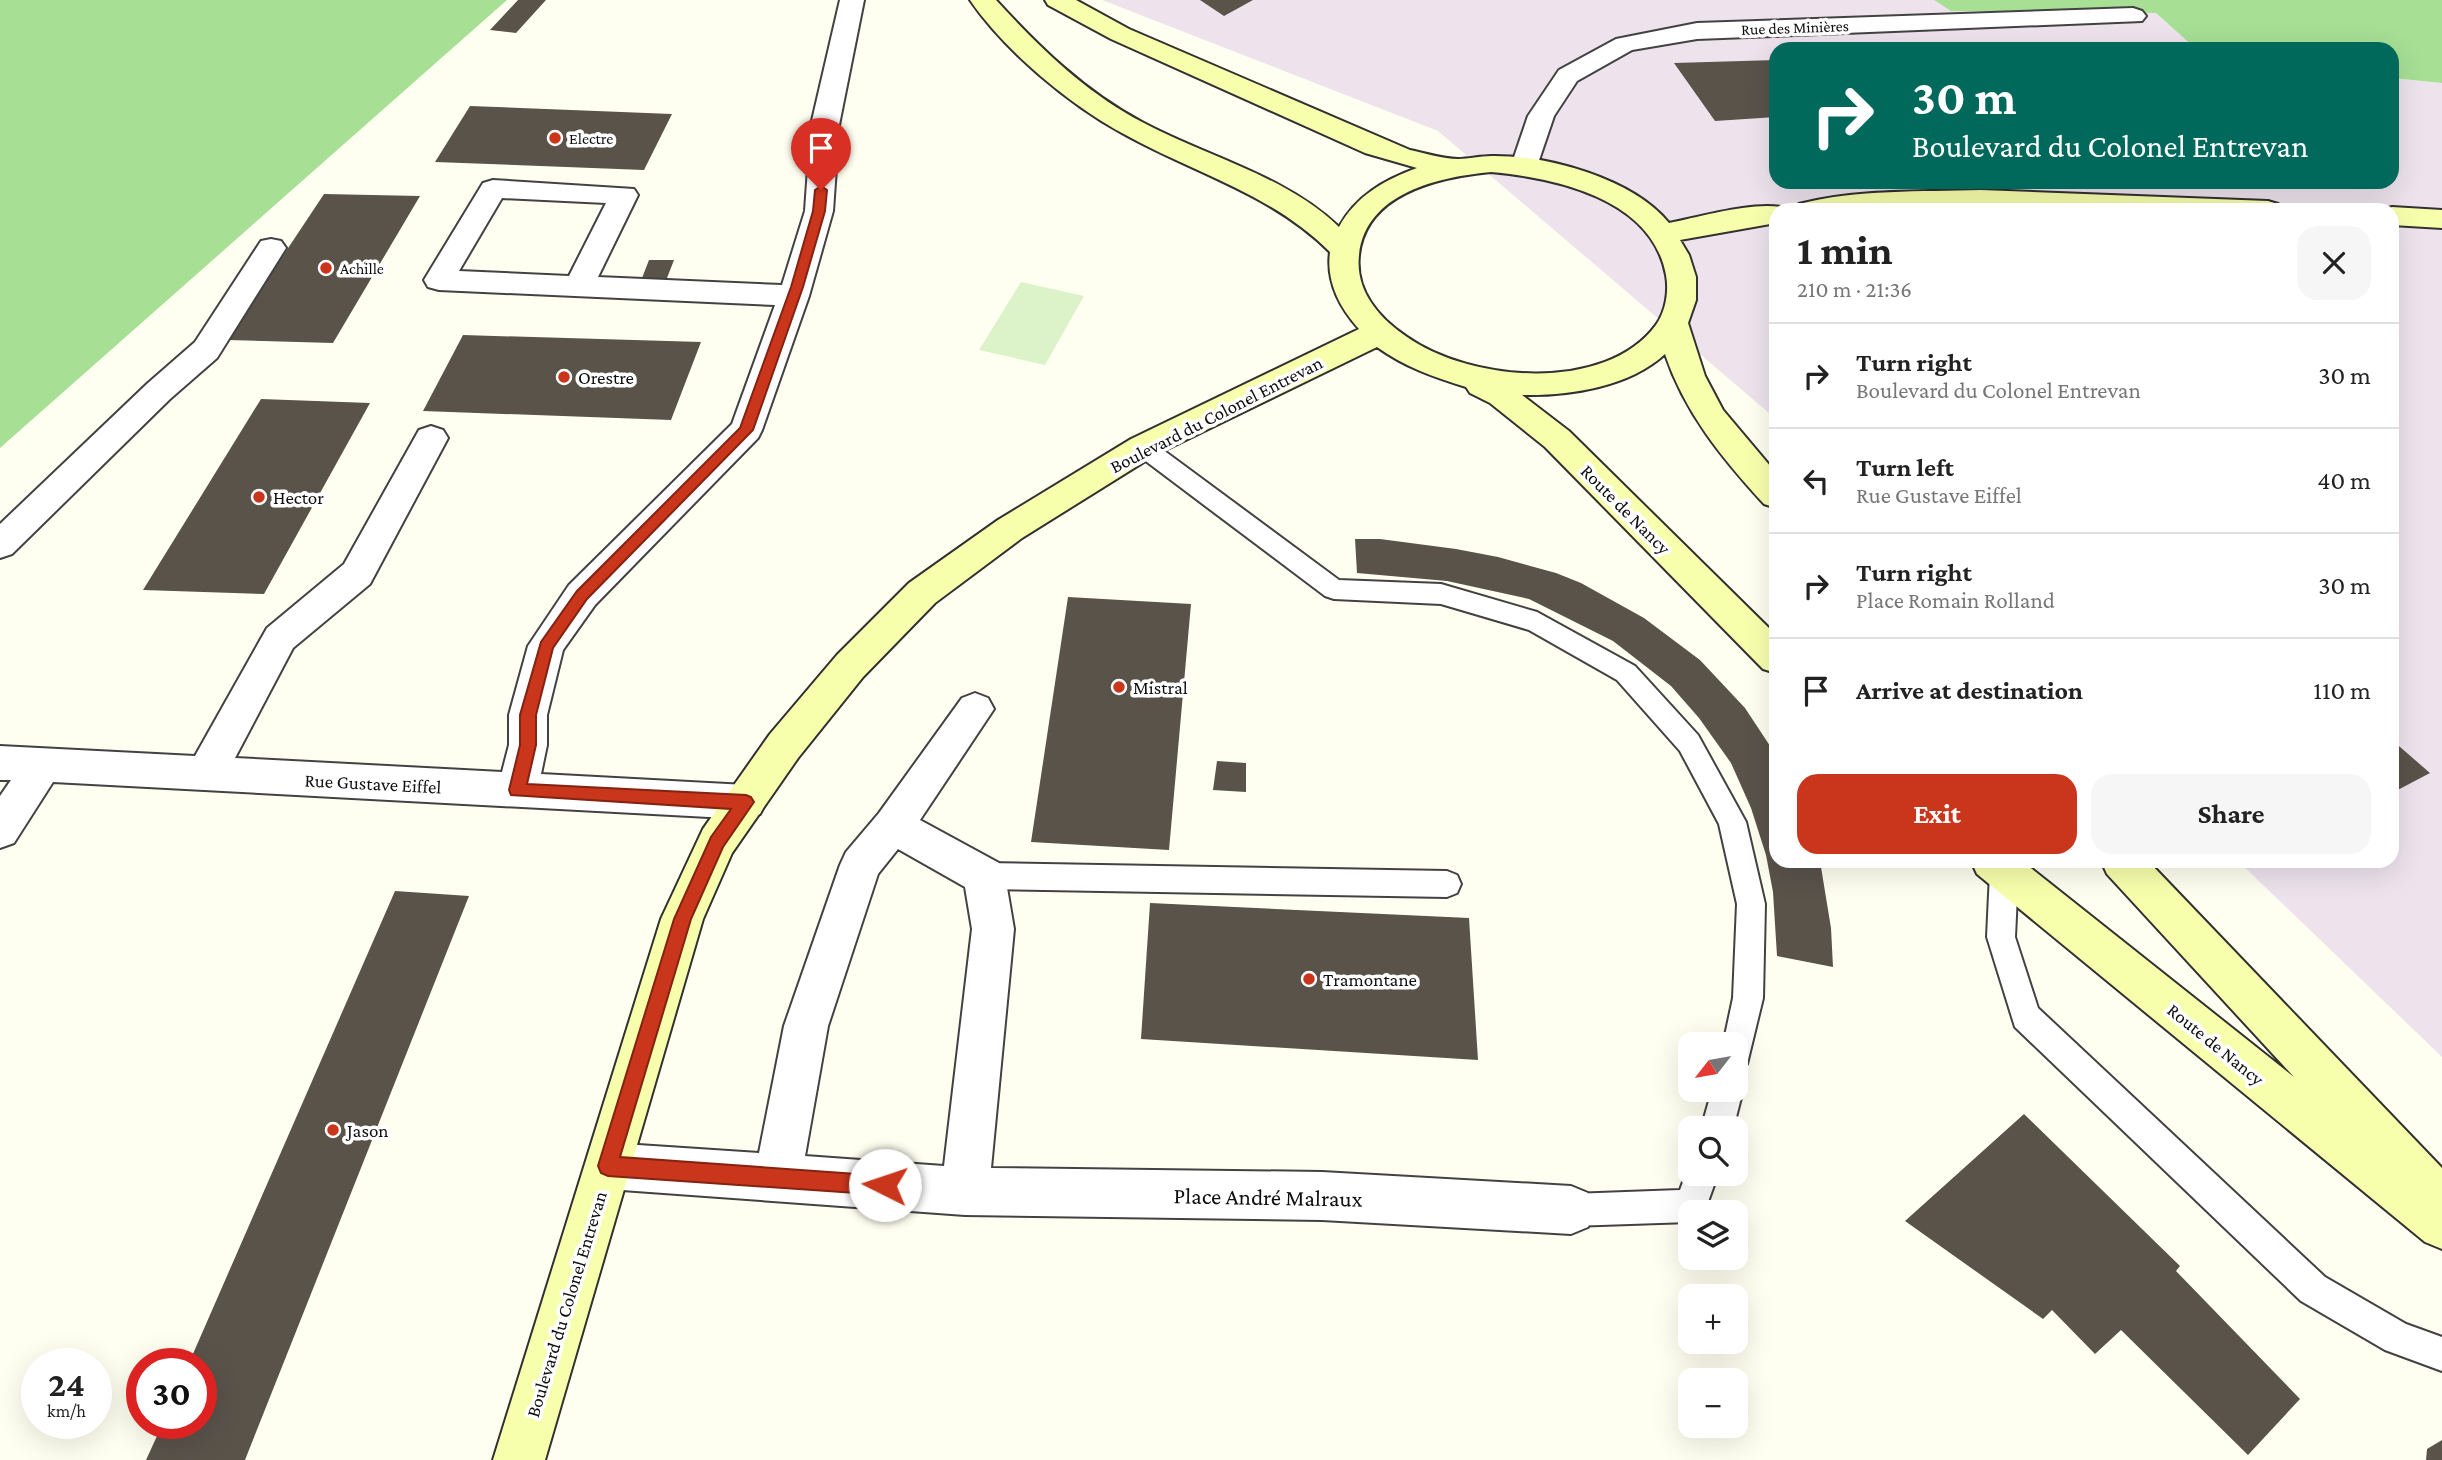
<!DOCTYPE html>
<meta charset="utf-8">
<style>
body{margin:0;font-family:"Crimson Pro",serif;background:#f6f6f6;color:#222;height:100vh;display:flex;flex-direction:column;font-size:26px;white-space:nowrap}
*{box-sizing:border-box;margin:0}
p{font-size:23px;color:#767676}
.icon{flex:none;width:38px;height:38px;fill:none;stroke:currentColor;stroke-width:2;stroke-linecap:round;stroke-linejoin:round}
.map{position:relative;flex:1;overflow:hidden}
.drawer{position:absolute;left:1769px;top:203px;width:630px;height:665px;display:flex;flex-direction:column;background:#fff;border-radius:21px;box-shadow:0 7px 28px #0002}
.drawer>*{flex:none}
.hud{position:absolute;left:1769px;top:42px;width:630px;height:147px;border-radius:21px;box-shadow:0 7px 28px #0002;background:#00695c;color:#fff;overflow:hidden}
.needle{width:46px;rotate:239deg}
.tools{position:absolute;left:1678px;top:1032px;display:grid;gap:14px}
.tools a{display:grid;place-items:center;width:70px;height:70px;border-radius:14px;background:#fff;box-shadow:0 7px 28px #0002;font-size:35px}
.speed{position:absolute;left:21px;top:1348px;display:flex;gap:14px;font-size:35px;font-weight:700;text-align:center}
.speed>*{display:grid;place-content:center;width:91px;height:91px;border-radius:50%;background:#fff;box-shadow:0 7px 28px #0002;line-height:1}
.speed small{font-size:18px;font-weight:400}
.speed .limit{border:10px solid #d22;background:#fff;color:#111}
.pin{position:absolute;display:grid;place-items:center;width:60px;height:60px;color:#fff;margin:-72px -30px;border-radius:50% 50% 50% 0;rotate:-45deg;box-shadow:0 0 7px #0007}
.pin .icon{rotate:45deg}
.me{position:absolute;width:77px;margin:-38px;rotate:274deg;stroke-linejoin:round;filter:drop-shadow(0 0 5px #0008)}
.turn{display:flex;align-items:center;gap:24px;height:147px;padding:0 28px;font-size:32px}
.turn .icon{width:91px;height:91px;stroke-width:2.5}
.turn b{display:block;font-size:49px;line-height:60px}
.round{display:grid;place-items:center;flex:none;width:74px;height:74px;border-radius:21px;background:#f6f6f6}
.headline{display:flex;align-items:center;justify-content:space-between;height:119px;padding:0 28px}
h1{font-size:42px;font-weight:700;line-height:52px}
.primary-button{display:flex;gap:14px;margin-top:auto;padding:14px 28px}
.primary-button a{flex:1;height:80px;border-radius:21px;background:#ca361c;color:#fff;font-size:28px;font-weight:700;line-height:80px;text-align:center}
.primary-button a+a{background:#f6f6f6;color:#222}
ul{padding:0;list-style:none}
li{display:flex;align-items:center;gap:21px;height:105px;padding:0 28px;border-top:2px solid #e0e0e0}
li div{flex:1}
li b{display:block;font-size:26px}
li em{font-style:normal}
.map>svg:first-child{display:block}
.industrial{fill:#eee3ed}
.forest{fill:#a7df95}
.pitch{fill:#dcf3c9}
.building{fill:#59534a}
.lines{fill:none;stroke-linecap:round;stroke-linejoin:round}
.lane-casing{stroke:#424242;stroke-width:4}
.street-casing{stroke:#424242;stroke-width:4}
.secondary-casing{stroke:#313131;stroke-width:4}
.lane{fill:#fff;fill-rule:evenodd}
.street{fill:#fff;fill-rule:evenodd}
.secondary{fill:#f8ffac;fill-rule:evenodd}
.route{fill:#ca361c;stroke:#832312;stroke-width:2}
.poi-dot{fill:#ca361c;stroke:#fff;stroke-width:2.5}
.labels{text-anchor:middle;stroke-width:7;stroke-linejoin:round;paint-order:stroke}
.far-street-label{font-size:16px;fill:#0f0f0f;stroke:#fff}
.far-poi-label{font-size:16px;fill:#0f0f0f;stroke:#fff;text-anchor:start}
.poi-label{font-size:19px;fill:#0f0f0f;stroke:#fff;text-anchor:start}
.street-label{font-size:19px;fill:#0f0f0f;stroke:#fff}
.near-street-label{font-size:23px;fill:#0f0f0f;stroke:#fff}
</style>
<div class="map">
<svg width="2442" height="1460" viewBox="0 0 2442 1460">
<rect width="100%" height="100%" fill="#fffff1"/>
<path class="industrial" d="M1102,0H1934L1952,11L2156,13L2196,49H1776V182H2392V78L2442,83V1057L2238,861H2392V210H1776V419L1438,131Z"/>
<path class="forest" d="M0,0H507L0,448Z
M1934,0H2442V83L2392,78V49H2196L2156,13L1951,11Z"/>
<path class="pitch" d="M1021,282L1084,296L1045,365L979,350Z"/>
<path class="building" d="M518,0H546L516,33L490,30Z
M1200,0H1253L1224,16Z
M1776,60V117L1715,121L1674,63Z
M470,106L672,114L644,170L435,162Z
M324,194L420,196L333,343L227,340Z
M649,260H674L667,278H642Z
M463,335L701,342L671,420L423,411Z
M261,399L370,403L264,594L143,590Z
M1355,539H1380L1456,549L1498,557L1556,573L1581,583L1644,618L1700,660L1745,708L1776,755V861H1820L1831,928L1833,967L1777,956L1773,892L1766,855L1751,808L1731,763L1699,718L1671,686L1613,641L1529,599L1447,581L1357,573Z
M1068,597L1191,604L1169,850L1031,842Z
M2392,740L2430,773L2392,793Z
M1217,761L1246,763V792L1213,790Z
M395,891L469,896L245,1460H146L163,1423H201V1363H189Z
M1150,903L1469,918L1478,1060L1141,1039Z
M2024,1114L2180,1266L2176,1271L2300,1399L2248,1455L2121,1330L2095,1354L2052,1310L2043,1319L1905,1221Z
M2442,1440V1460H2426L2427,1449Z"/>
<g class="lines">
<g class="lane-casing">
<path id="lane" d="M1143,439L1151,441L1339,580L1441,584L1537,612L1635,666L1698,735L1746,822L1765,904L1763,998L1747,1064L1736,1069V1045H1723L1733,998L1737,904L1719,824L1680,751L1617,680L1529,630L1441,604L1334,599L1325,596L1135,453L1132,447L1135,441Z
M2006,861L2014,864L2018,873L2015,937L2038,1008L2325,1277L2406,1324L2442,1337V1371L2385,1350L2301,1301L2015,1027L1987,937L1990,873L1994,864Z
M984,863L1447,871L1457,875L1461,884L1457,893L1447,897L984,889L974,885L970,876L974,867Z
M1736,1078L1743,1090L1733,1129H1701L1712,1090H1736Z
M1690,1163V1174H1718L1704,1213H1690V1222L1571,1226L1560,1221L1555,1210L1560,1199L1571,1194L1680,1190Z"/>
</g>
<g class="street-casing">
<path id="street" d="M840,0H864L839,125L833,211L809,296L762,430L758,438L595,605L563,650L547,715V745L541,774L746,785L760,790L766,802L760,814L746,819L53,782L14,843L0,848V796L11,780H0V746L195,756L267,628L344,564L419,430L431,426L443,430L448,438L370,584L293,648L235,758L502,772L509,745V715L528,646L569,585L732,424L775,305L439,290L428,287L424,280L483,183L493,180L634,189L638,195L598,277L782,285L805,211L811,125ZM502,198L606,203L569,276L459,271Z
M2133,8L2142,11L2146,16L2142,21L1697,39L1632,50L1577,81L1554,116L1535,172L1525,174L1515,172L1511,166L1528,116L1559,70L1616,39L1697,23Z
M271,239L281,241L286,248L217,358L170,399L12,554L0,558V524L148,383L195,342L261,241Z
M975,693L988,698L994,709L920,820L999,863L1005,876L1014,929L991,1168L1322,1172L1571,1186L1588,1193L1595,1210L1588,1227L1571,1234L1322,1220L965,1215L608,1189L591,1183L585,1166L591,1149L608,1143L759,1153L784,1026L840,865L846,852L879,813L962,698ZM898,849L965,887L972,929L944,1166L805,1156L828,1026L878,874Z"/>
</g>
<g class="secondary-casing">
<path id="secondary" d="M970,0H996C1039,47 1085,92 1142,122C1207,157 1285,175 1339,227C1356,196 1384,180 1417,168L1365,153L1111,39L1048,5L1045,0H1076L1129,29L1410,150C1425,153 1443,159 1458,159C1469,159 1480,156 1491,156C1547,155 1632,178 1669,223C1699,217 1757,200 1786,208L1788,210H1776V223L1680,240L1689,255L1696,277V300L1688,323L1705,376L1723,410L1776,473V508L1764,504C1722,458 1685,413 1665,354C1629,387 1570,396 1522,395L1569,431L1776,635V673L1763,669L1545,447L1490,403L1470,393L1466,387C1433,377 1405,367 1377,347L1155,455L1022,538L935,603L863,677L798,758L732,853L703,919L545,1460H493L661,919L703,829L770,734L837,655L909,583L998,520L1131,439L1359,329C1340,308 1326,282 1330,252C1271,193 1193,173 1122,133C1069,104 1004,50 970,0ZM1491,172C1555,178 1652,198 1666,275C1669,291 1666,311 1656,325C1605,394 1469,381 1407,337C1379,318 1355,291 1359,255C1366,192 1440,177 1491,172Z
M1981,190L2268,201L2278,204L2282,210H1795L1799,204C1856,189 1922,192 1981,190Z
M2392,207L2442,210V228L2392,225V210H2382Z
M1971,861H2022L2294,1077L2107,874L2101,861H2148L2442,1168V1249L2425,1242L1977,874Z"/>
</g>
<use href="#lane" class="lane"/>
<use href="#street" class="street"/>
<use href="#secondary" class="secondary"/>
</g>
<path class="route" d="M821,186L827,190L825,211L803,287L753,430L587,599L553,648L536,715V745L527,784L746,795L751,797L754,802L723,847L691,919L620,1157L885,1176L892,1178L895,1185L892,1192L885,1195L608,1176L601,1173L598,1166L674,919L711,837L731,809L511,795L509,790L520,745V715L541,642L577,591L740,428L791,287L813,211L815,190Z"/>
<g class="poi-dot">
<circle cx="555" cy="138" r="7"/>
<circle cx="326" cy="268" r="7"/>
<circle cx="564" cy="377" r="7"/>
<circle cx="259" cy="497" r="7"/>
<circle cx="1119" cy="687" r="7"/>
<circle cx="1309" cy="979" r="7"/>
<circle cx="333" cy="1130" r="7"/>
</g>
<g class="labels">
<g class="far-street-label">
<text transform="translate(1795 27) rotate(-2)" y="6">Rue des Minières</text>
</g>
<g class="far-poi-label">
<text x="569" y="144">Electre</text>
<text x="340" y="274">Achille</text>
</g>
<g class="poi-label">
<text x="578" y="384">Orestre</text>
<text x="273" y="504">Hector</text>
<text x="1133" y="694">Mistral</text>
<text x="1323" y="986">Tramontane</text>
<text x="347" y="1137">Jason</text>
</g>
<g class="street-label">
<text transform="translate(1216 414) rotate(-27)" y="7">Boulevard du Colonel Entrevan</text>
<text transform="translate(1626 509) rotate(45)" y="7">Route de Nancy</text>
<text transform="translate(373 783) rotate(3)" y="7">Rue Gustave Eiffel</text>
<text transform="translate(2216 1044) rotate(39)" y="7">Route de Nancy</text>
<text transform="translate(566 1304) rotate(-73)" y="7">Boulevard du Colonel Entrevan</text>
</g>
<g class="near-street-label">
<text transform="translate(1268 1197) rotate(1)" y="8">Place André Malraux</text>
</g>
</g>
</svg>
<div class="tools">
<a><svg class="needle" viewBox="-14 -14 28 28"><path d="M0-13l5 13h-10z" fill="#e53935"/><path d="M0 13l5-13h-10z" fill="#767676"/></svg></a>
<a><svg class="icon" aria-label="search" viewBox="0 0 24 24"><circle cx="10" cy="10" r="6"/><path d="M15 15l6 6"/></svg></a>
<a><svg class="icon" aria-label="layers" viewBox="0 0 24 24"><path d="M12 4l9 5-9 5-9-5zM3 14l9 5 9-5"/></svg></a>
<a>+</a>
<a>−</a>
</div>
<div class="speed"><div>24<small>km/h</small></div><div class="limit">30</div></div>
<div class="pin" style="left:821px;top:190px;background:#d93025"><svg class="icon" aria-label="arrive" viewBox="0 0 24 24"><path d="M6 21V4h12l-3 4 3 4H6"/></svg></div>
<svg class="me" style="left:885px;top:1185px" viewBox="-20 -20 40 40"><circle r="19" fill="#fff"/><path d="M0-13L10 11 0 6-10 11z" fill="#ca361c"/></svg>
<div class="hud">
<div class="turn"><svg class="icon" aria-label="right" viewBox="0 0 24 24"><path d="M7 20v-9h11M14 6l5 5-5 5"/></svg><div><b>30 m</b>Boulevard du Colonel Entrevan</div></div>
</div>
<section class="drawer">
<div class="headline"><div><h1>1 min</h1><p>210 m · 21:36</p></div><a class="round"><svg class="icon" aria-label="close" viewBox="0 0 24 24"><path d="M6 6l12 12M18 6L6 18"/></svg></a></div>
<ul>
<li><svg class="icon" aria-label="right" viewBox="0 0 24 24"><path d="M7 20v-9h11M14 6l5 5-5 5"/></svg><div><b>Turn right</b><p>Boulevard du Colonel Entrevan</p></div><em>30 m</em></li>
<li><svg class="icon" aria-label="left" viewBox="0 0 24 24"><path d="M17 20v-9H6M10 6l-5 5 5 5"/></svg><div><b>Turn left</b><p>Rue Gustave Eiffel</p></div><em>40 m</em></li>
<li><svg class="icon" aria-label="right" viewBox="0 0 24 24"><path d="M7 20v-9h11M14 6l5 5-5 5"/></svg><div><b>Turn right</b><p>Place Romain Rolland</p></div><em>30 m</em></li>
<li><svg class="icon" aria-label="arrive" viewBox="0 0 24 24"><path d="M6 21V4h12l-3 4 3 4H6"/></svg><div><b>Arrive at destination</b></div><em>110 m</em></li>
</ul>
<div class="primary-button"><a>Exit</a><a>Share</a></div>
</section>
</div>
